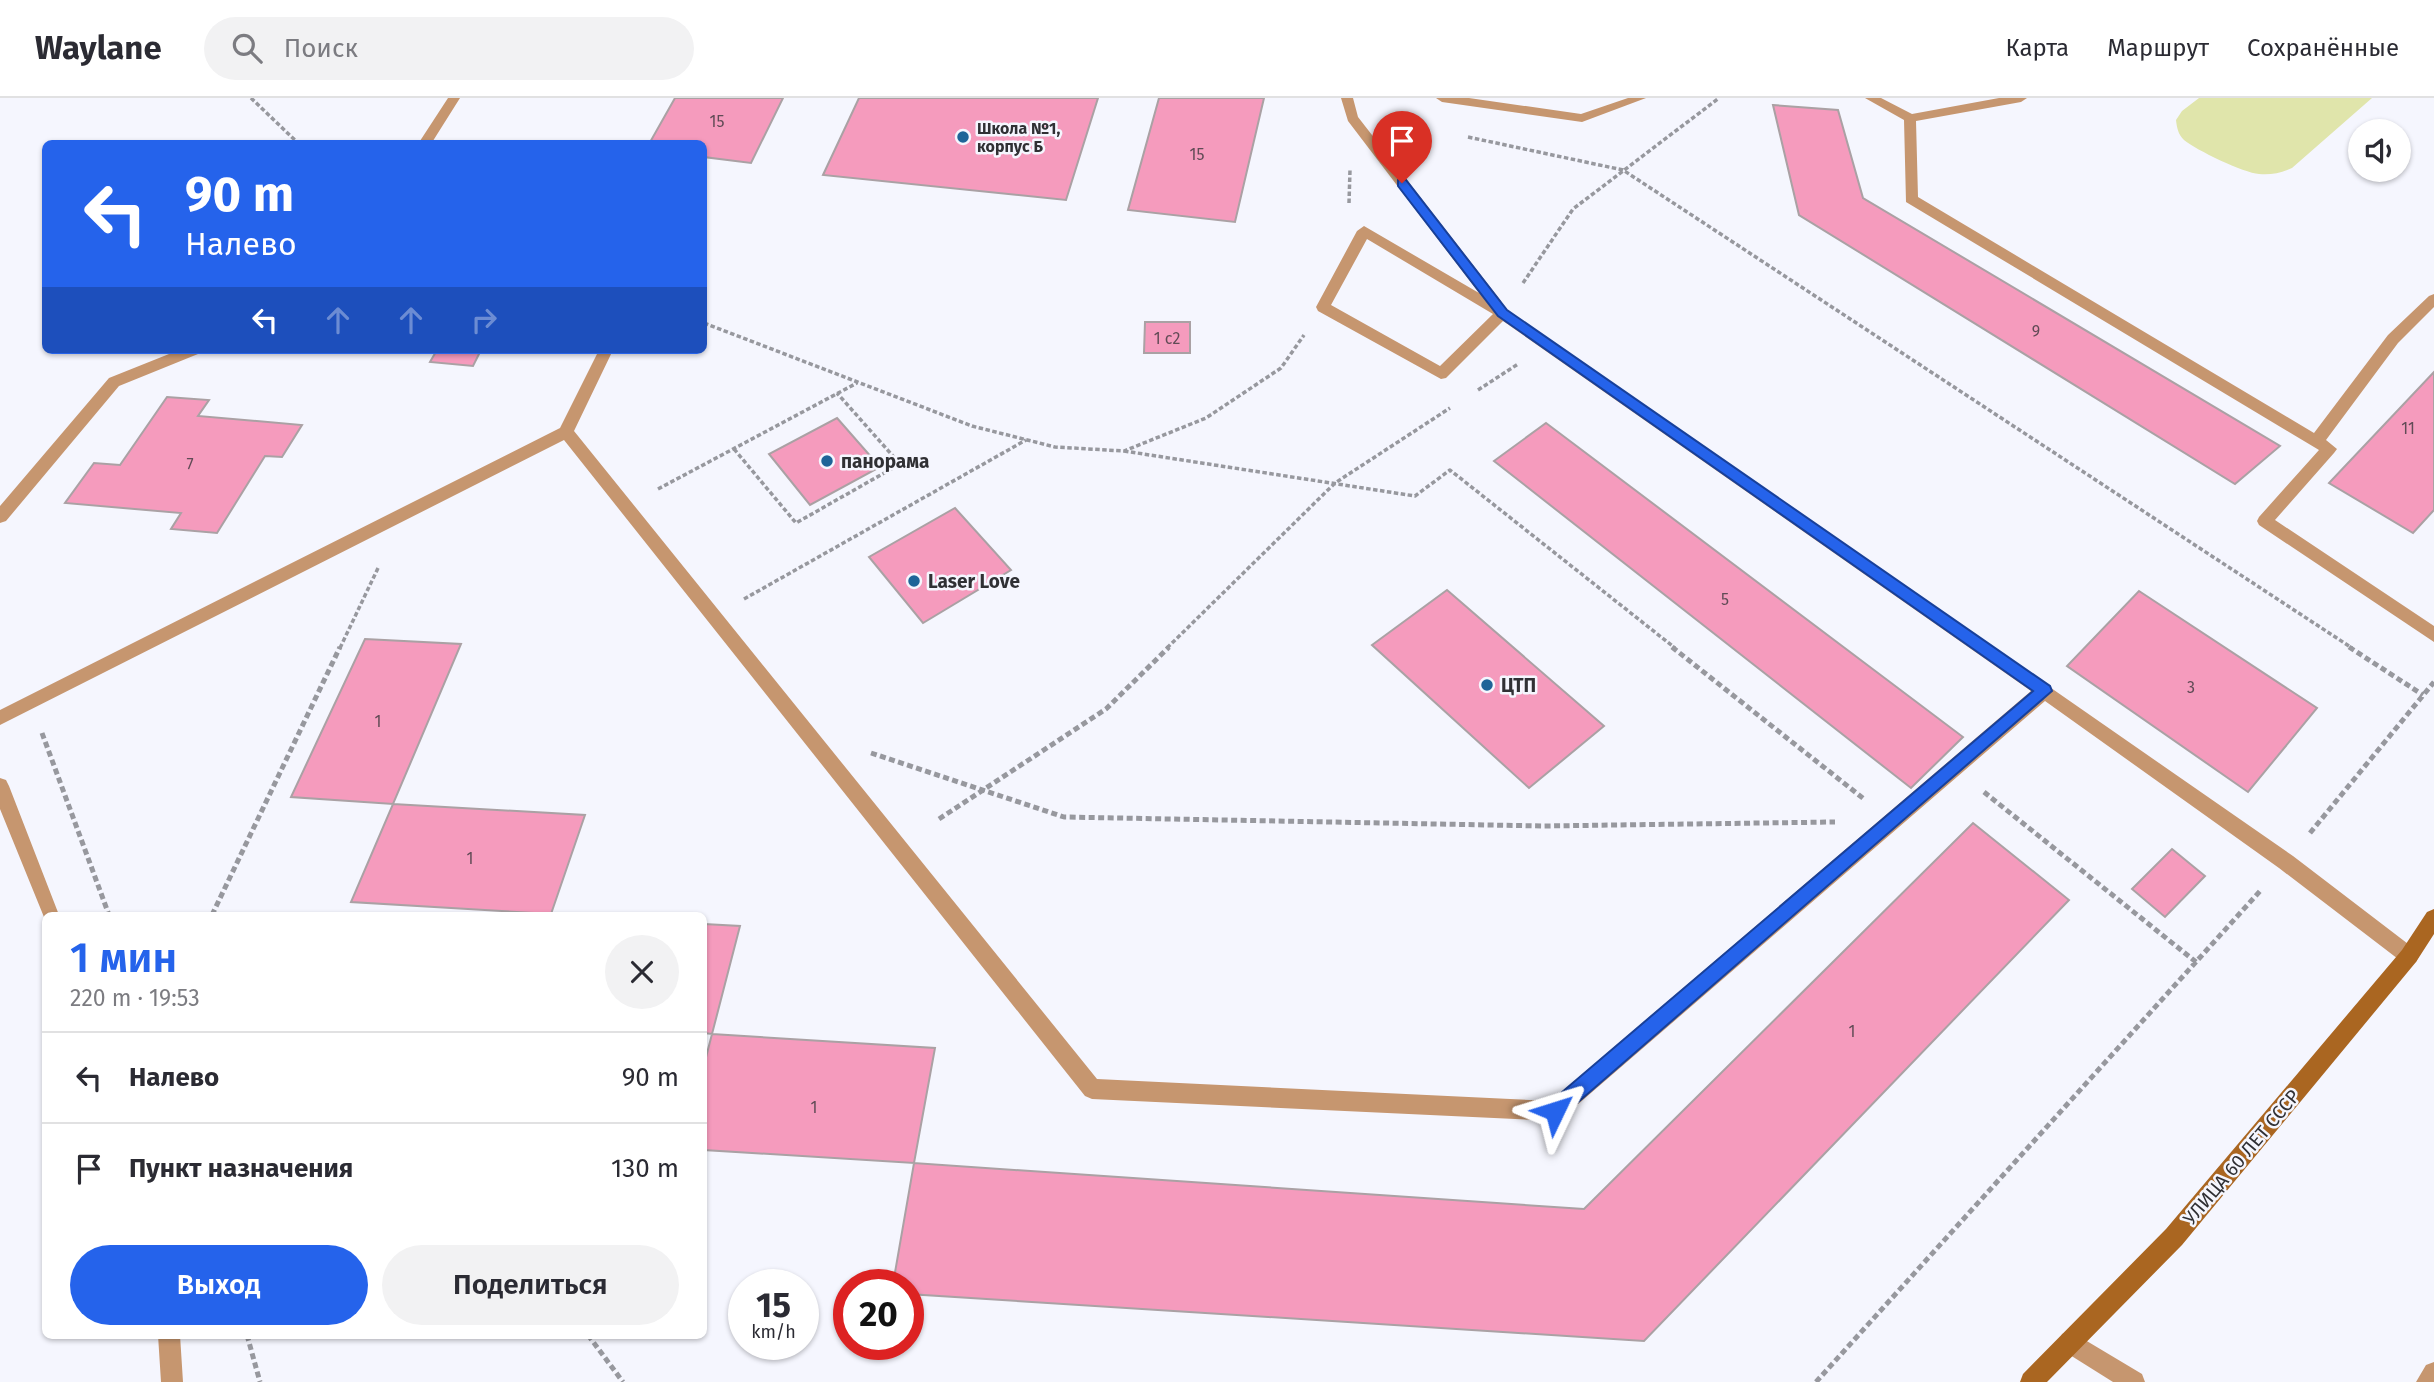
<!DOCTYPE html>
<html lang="ru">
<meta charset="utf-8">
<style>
body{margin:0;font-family:"Fira Sans",sans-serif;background:#f2f2f3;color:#2b2b33;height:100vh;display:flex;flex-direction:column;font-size:26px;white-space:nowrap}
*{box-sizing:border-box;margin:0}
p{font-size:23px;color:#7c7c81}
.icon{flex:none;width:38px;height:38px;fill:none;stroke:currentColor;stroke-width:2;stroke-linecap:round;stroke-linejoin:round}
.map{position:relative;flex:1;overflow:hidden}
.side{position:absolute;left:42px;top:814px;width:665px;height:427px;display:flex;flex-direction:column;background:#fff;border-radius:10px;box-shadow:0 2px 5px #0004}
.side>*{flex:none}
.banner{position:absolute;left:42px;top:42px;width:665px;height:214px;border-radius:10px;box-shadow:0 2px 5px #0004;background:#2563eb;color:#fff;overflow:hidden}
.tools{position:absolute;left:2348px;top:21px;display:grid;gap:14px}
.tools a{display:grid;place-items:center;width:63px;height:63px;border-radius:50%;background:#fff;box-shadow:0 2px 5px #0004;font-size:35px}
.speed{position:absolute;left:728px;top:1171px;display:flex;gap:14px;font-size:35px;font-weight:700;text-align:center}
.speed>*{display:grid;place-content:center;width:91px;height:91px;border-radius:50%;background:#fff;box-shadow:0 2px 5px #0004;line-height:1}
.speed small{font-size:18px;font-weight:400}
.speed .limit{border:10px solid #d22;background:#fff;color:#111}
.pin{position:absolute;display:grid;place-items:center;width:60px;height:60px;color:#fff;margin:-72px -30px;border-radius:50% 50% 50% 0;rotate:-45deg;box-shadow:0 0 7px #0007}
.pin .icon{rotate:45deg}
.me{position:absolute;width:77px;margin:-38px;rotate:49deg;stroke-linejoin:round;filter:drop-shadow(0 0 5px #0008)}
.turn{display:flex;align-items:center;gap:24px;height:147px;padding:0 28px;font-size:32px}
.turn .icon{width:91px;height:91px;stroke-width:2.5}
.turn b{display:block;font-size:49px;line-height:60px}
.lanes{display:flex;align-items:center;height:66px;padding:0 28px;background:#0003;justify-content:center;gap:35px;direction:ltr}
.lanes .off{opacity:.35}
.round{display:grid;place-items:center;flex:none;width:74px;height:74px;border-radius:37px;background:#f2f2f3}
.summary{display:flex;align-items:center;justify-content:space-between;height:119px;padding:0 28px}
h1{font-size:42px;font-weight:600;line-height:52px;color:#2563eb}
.button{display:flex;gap:14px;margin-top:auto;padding:14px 28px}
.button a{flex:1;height:80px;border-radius:42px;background:#2563eb;color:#fff;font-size:28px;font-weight:600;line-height:80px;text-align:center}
.button a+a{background:#f2f2f3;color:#2b2b33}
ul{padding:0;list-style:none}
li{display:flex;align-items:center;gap:21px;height:91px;padding:0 28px;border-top:2px solid #e1e1e2}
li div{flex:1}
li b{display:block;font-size:26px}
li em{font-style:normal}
header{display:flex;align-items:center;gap:42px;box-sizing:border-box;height:98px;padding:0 35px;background:#fff;border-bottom:2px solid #e1e1e2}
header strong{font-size:33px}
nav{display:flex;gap:38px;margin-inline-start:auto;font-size:24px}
.search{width:490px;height:63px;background:#f2f2f3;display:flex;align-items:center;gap:18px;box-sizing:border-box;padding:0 24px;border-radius:38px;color:#7c7c81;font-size:26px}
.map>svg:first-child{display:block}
.green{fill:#e0e5ab}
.building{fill:#f59bbd;stroke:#aaa1a4;stroke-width:2}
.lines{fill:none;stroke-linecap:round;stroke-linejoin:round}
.path-far1{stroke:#97989e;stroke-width:3.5;stroke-dasharray:4.5 2.5;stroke-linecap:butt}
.path{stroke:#97989e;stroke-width:5;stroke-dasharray:6 3.5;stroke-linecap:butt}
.lane{fill:#c6966f;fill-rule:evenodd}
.street{fill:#c6966f;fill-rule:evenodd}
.secondary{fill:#aa6621;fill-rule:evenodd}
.route{fill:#2563eb;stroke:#184099;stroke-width:2}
.poi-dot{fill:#1e6498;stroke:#f5f6fe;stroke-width:2.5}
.labels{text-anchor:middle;stroke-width:5;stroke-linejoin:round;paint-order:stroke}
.number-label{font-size:16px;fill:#614b56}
.far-poi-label{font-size:16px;font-weight:bold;fill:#303034;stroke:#f5f6fe;text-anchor:start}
.poi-label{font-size:19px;font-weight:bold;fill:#303034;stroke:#f5f6fe;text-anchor:start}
.street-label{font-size:19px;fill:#303034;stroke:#f5f6fe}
</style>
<header>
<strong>Waylane</strong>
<div class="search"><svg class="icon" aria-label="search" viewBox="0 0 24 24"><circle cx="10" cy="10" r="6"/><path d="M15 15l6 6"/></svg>Поиск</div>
<nav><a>Карта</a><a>Маршрут</a><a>Сохранённые</a></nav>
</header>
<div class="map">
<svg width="2434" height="1284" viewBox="0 0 2434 1284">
<rect width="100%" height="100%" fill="#f5f6fe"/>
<path class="green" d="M2199,0H2372L2292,70C2281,75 2271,77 2259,76C2244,75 2196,52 2184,42C2178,36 2177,30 2176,22L2182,13Z"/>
<path class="building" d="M675,0H783L751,65L704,59V46H649Z
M859,0H1098L1066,102L823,77Z
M1159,0H1264L1235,124L1128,112Z
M1773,7L1838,12L1863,100L2280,348L2235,386L1799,117Z
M1145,224H1190V255H1144Z
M437,252H481L473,268L430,264Z
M2434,274V412L2413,435L2329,385Z
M167,299L209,302L198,318L302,327L282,359L265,358L217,435L171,431L181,415L65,405L94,365L120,367Z
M837,320L880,369L810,407L769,356Z
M1546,325L1963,639L1911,690L1494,363Z
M955,410L1011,472L923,525L869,459Z
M1447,492L1604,628L1529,690L1372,547Z
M2139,493L2317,610L2248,694L2067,568Z
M365,541L461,546L393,706L291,699Z
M393,706L585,717L551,816L351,804Z
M1973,725L2069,802L1644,1243L908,1196V1186H893L914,1065L1584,1111Z
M2172,751L2205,778L2165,819L2132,791Z
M704,826L740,828L712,936L704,935Z
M712,936L935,950L914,1065L704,1052V967Z"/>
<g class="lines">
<path class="path-far1" d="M251,0L299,46
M1399,25L1428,31
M1468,39L1623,72L2352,550
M1349,105L1350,72
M1523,185L1573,111L1719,0
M704,225L972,328L1055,349L1124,353L1206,320L1281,270L1304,237
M1478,292L1518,266
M734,351L796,425L900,366L837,295
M1124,353L1415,398L1450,372L1675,550
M658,391L857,285
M744,501L1026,342
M340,550L379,468
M1167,550L1335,385L1450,310"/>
<path class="path" d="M1672,549L1864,701
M2349,549L2423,597
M42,635L109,817
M871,655L1064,719L1543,728L1835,724
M1984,694L2196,864
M939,721L1106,611L1169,549
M2310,735L2434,584
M212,817L340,549
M247,1237L260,1284
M588,1237L623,1284
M1816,1284L2261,792"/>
<path class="lane" d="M448,0H460L431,46H418Z
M1341,0H1353L1358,19L1501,203L1502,209L2293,758L2416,852L2419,858L2416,864L2409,867L2402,864L2279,770L2045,603L1562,1020L1555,1023L1092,1001L1085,998L564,342L0,627V612L560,330L599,252H613L574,333L1097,981L1551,1003L2031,593L1503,223L1446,280L1441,281L1318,213L1316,209L1357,133L1364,128L1479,195L1348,23ZM1367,141L1493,216L1440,268L1331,207Z
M1436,0H1469L1581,16L1628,0H1646L1582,24L1442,4Z
M1865,0H1881L1912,16L1999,0H2027L2021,4L1916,23L1918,99L2314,335L2388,237L2429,198L2434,196V209L2398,245L2326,342L2337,351L2334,355L2275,422L2434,528V544L2259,427L2257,423L2259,419L2319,352L1906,104L1904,22Z
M179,252H200L198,256L119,288L6,423L0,425V408L109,280Z
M2070,1233L2142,1276L2145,1284H2113L2062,1252L2059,1244L2062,1236Z
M2434,1264V1284H2416L2426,1267Z"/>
<path class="street" d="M0,680L6,682L9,688L59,817H46V824L0,711Z
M158,1237H180L183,1284H161Z"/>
<path class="secondary" d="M2434,811V836L2416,864L2182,1147L2047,1284H2020L2023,1276L2166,1131L2402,852L2427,814Z"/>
</g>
<path class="route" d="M1402,81L1406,82L1507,212L2050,588L2052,593L1561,1019L1555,1022L1548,1019L1545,1013L1548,1006L2033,593L1498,218L1398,88V82Z"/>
<g class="poi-dot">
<circle cx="963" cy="39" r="7"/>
<circle cx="827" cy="363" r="7"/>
<circle cx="914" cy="483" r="7"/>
<circle cx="1487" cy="587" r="7"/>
</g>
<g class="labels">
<g class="number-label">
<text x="717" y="29">15</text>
<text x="1197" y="62">15</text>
<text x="2036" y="239">9</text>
<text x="1167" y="246">1 с2</text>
<text x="2408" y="336">11</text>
<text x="190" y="372">7</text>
<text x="1725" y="507">5</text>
<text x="2191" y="595">3</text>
<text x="378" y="629">1</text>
<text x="470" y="766">1</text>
<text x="1852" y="939">1</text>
<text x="814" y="1015">1</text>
</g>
<g class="far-poi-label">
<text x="977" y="36">Школа №1,<tspan x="977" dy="18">корпус Б</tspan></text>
</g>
<g class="poi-label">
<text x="841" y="370">панорама</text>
<text x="928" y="490">Laser Love</text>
<text x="1501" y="594">ЦТП</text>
</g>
<g class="street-label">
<text transform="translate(2241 1059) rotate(-50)" y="7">УЛИЦА 60 ЛЕТ СССР</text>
</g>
</g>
</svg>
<div class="tools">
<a><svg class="icon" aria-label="sound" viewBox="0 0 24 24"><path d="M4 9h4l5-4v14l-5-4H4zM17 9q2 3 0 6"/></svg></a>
</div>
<div class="speed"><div>15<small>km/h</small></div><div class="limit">20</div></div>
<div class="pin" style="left:1402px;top:85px;background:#d93025"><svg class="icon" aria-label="arrive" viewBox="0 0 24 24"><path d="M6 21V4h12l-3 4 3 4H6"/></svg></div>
<svg class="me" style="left:1555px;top:1013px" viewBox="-20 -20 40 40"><path d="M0-17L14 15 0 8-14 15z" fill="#2563eb" stroke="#fff" stroke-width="4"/></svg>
<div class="banner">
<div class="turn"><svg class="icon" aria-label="left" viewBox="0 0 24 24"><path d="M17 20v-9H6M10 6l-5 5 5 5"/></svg><div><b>90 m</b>Налево</div></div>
<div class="lanes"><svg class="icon" aria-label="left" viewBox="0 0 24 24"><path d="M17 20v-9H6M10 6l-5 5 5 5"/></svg><svg class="icon off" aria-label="ahead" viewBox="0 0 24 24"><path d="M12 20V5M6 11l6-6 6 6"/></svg><svg class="icon off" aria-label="ahead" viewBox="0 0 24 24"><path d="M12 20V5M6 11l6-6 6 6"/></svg><svg class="icon off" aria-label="right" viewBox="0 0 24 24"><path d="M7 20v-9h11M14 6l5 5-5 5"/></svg></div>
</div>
<section class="side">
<div class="summary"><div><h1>1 мин</h1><p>220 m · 19:53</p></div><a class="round"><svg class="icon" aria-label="close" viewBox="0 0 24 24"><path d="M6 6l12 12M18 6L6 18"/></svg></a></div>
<ul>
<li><svg class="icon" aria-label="left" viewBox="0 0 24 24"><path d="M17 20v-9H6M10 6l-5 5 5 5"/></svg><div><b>Налево</b></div><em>90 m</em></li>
<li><svg class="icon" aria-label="arrive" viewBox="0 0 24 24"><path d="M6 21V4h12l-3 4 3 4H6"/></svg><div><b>Пункт назначения</b></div><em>130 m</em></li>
</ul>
<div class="button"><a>Выход</a><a>Поделиться</a></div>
</section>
</div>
